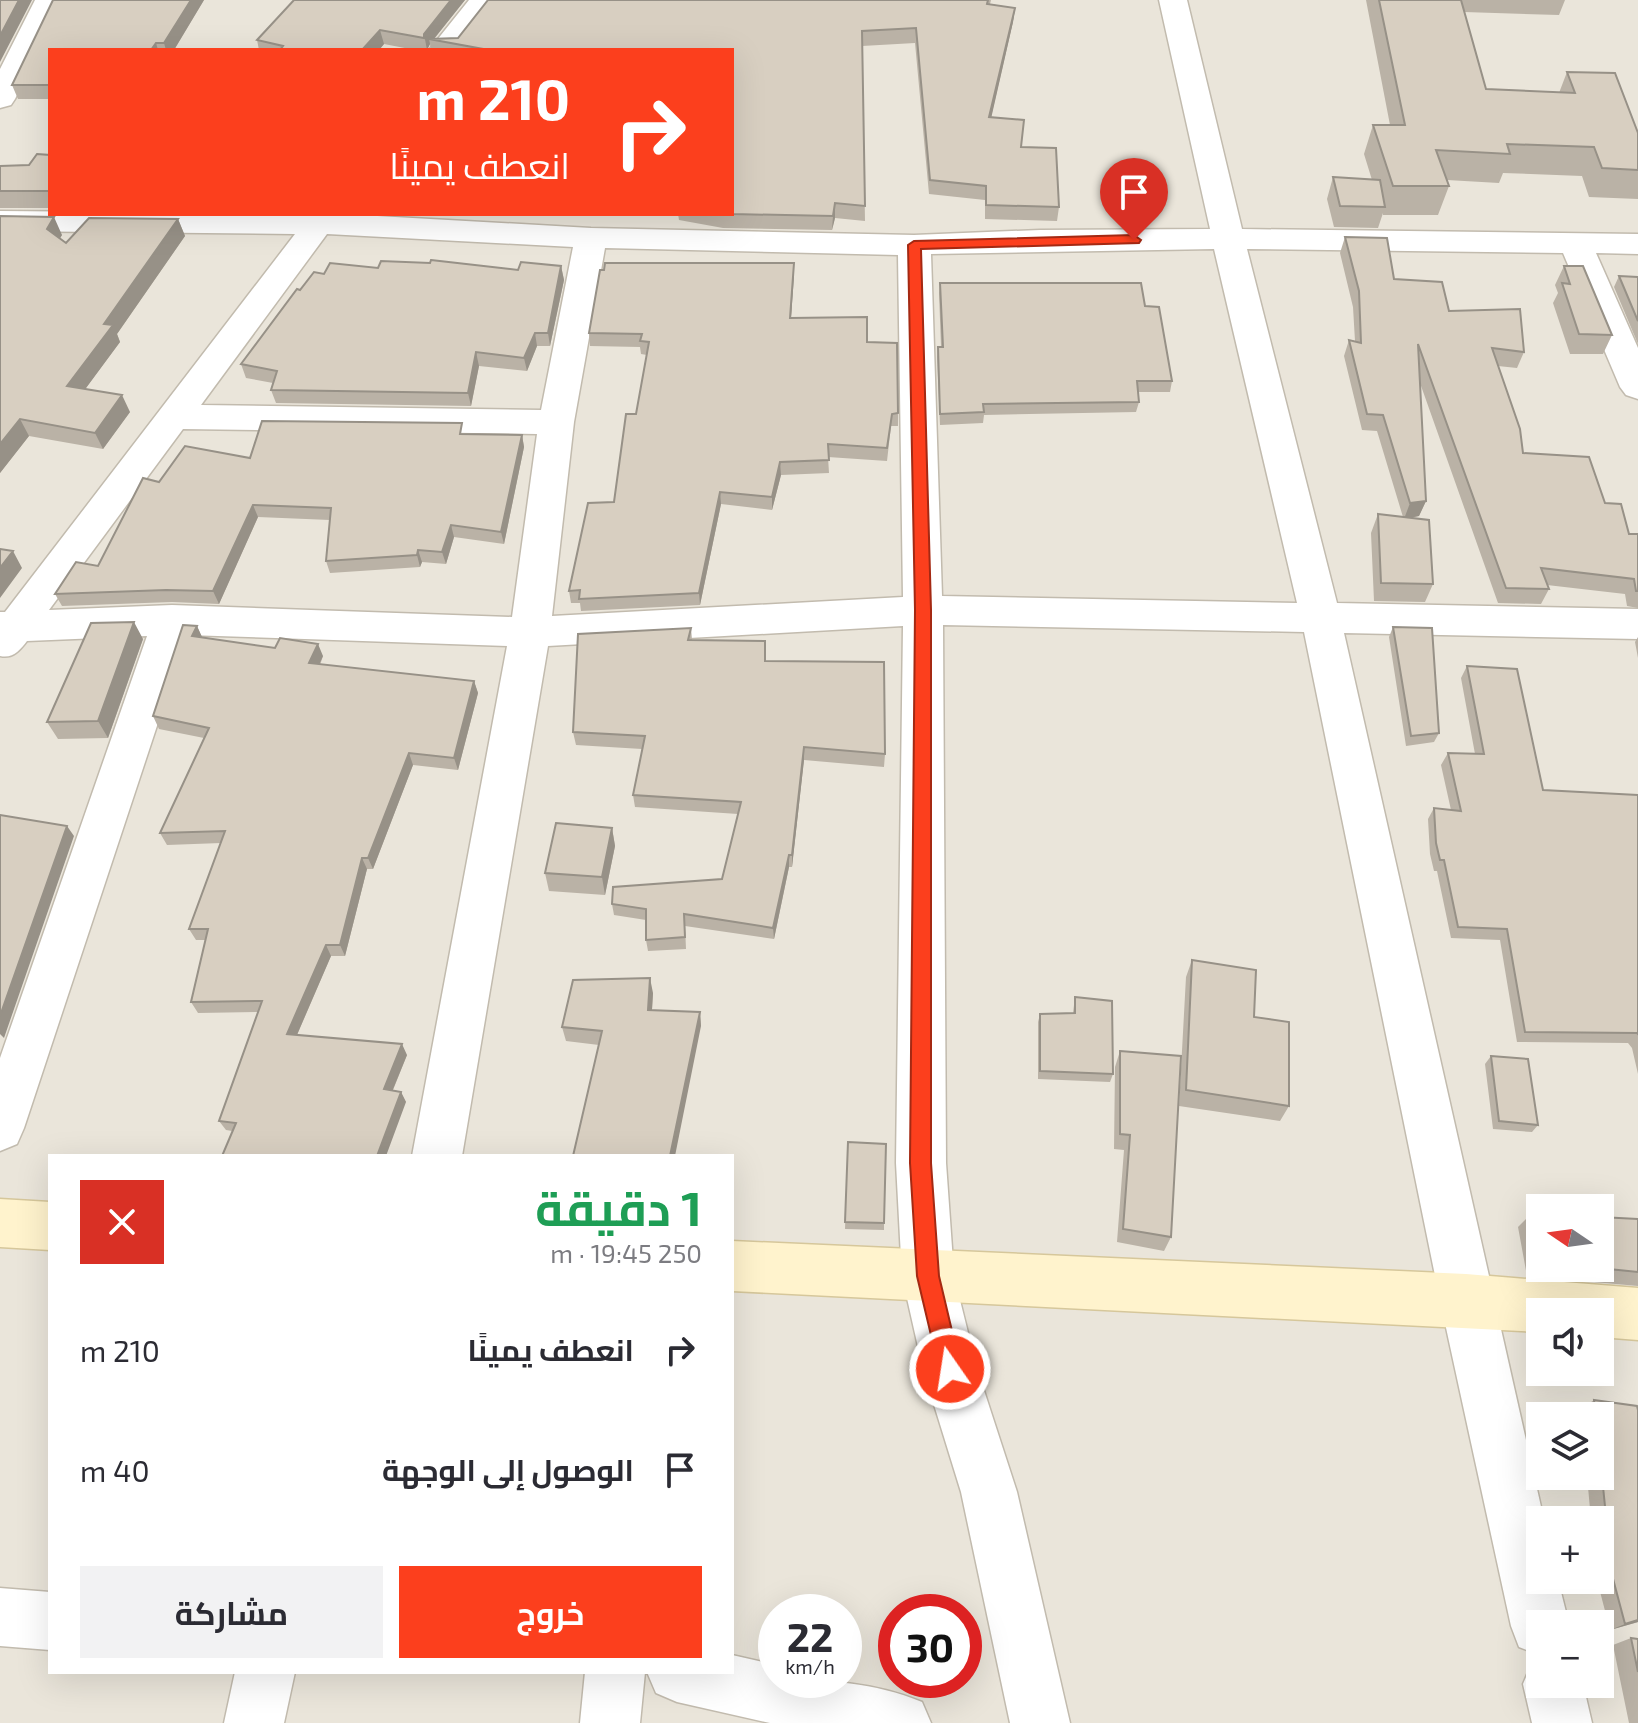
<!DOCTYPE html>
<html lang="ar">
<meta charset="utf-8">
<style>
body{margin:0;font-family:"Exo 2",Cairo,sans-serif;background:#f2f2f3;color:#2b2b33;direction:rtl;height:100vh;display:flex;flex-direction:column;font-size:30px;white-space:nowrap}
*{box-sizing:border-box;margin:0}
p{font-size:26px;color:#7c7c81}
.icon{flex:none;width:44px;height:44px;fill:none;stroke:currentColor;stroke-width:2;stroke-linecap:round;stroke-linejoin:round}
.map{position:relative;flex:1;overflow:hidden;direction:ltr}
.drawer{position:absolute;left:48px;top:1154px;width:686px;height:520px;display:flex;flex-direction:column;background:#fff;border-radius:0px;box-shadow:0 8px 32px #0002;direction:rtl}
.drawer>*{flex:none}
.top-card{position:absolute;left:48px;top:48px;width:686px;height:168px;border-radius:0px;box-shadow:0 8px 32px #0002;direction:rtl;background:#fc3f1d;color:#fff;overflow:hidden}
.needle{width:52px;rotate:283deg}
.buttons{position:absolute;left:1526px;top:1194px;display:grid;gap:16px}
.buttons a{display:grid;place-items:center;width:88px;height:88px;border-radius:0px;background:#fff;box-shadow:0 8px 32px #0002;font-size:40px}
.speed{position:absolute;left:758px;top:1594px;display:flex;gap:16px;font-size:40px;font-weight:700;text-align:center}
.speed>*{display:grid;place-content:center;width:104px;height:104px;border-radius:50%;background:#fff;box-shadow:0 8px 32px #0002;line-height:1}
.speed small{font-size:20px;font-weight:400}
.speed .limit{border:12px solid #d22;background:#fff;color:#111}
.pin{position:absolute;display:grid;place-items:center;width:68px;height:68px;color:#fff;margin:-82px -34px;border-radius:50% 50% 50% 0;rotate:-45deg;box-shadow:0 0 8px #0007}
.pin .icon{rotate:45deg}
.me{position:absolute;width:88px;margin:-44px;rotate:347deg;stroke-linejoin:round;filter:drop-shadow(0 0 6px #0008)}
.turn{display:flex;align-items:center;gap:28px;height:168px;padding:0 32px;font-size:36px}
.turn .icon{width:104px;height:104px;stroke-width:2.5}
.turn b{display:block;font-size:56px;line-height:68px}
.round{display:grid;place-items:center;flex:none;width:84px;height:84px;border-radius:0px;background:#f2f2f3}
.head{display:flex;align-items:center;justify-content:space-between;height:136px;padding:0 32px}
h1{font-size:48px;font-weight:700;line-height:60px;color:#1e9e55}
.button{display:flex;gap:16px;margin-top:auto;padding:16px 32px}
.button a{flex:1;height:92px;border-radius:0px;background:#fc3f1d;color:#fff;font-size:32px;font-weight:700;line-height:92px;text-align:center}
.button a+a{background:#f2f2f3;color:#2b2b33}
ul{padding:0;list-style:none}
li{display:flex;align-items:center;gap:24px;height:120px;padding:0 32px}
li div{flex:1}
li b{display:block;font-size:30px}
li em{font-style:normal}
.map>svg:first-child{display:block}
.residential{fill:#eae5da;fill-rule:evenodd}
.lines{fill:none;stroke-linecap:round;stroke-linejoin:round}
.street-casing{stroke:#c2bbae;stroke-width:3}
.secondary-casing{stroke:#d6c79b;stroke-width:3}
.street{fill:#fff;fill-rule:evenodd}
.secondary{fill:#fff3cd;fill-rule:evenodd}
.wall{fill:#bab2a6}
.shaded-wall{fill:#979187}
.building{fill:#d8cfc1;stroke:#979187;stroke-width:2}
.route{fill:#fc3f1d;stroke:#a42913;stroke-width:2}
</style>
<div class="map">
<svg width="1638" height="1723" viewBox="0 0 1638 1723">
<rect width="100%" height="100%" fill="#f6f3ec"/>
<path class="residential" d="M0,0H1638V1723H0ZM50,50H732V214H50ZM50,1156H732V1672H50ZM1540,1208H1600V1268H1540ZM1540,1312H1600V1372H1540ZM1540,1416H1600V1476H1540ZM1540,1520H1600V1580H1540ZM776,1612H844V1680H776ZM896,1612H964V1680H896ZM1540,1624H1600V1684H1540Z"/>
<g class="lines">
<g class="street-casing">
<path id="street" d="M35,0H63L15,99L11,105L0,108V69Z
M469,0H498L458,50H429Z
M1159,0H1187L1242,229L1638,234V254L1596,253L1638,348V399L1626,395L1620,387L1563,253L1247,249L1337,603L1638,609V639L1344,633L1544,1520H1540V1580H1558L1569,1624H1540V1655L1519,1647L1511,1626L1440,1300L1304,632L943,625L946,1163L954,1276L977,1369L1017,1492L1070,1723H1010L961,1492L923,1369L902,1276L896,1163L903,626L548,646L462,1156H412L507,646L187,635L24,1128L17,1144L0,1151V1058L147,636L27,641C20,650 13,659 0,656V612H5L295,234L0,231V211L342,214L591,228L914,235L1040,230L1210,229ZM327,234L573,247L541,410L201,405ZM605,248L898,255L903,597L552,616L574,422ZM1214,249L1297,603L942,596L931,254ZM183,429L537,434L512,617L172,605L49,610Z
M0,1588L50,1592V1650L0,1646Z
M732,1655L776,1665V1680C827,1680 874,1682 922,1702L931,1723H770L677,1702L656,1693L647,1672H732Z
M1540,1660V1684H1583L1592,1723H1532L1523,1684L1532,1663Z
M235,1672H295L284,1723H224Z
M585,1672H645L640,1723H580Z"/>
</g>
<g class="secondary-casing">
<path id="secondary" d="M0,1199L50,1202V1250L0,1247Z
M732,1241L1466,1274L1638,1288V1340L1600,1337V1312H1540V1332L732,1291Z"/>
</g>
<use href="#street" class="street"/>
<use href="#secondary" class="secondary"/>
</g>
<path class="wall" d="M53,0H204L174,50H50V99H18L12,85Z
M294,0H465L434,39L458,38L488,0H991L990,4L1015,8L1013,22L991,117L1021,147L1059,207L1057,221L985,219V200L929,194L915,43L862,46L865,221L835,218L832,230L723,228L679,220L678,214H732V50H431L430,44L427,50H415L384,44L379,50H259L257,40Z
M1366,0H1565L1559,15L1464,12L1486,89L1559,93L1567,72L1638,133V199L1589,197L1582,176L1503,173L1499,183L1447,180L1449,186L1438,215H1383V213L1378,228L1334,227L1327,199L1333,177L1372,180L1364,154L1373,125H1390Z
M50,155V208H0V166L29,165Z
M0,216L62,235L60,238L66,243L178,219L185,236L117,334L120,342L85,389L130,412L103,449L29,436L0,473Z
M1345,237L1394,279L1449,311L1524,352L1517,368L1498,366L1523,453L1605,503L1629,534H1638V608L1627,606L1625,594L1547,585L1549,589L1541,604L1498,603L1420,383L1426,501L1419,516L1409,518L1433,584L1425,602L1374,601L1371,533L1378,514L1403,517L1377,431L1362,430L1344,356L1349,340L1355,341L1353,307L1340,253Z
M794,263L791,318L867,342L898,413V426H891L887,461L828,457L829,473L781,475L772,510L721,504L700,605L581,611L580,603H571L569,591L614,502L636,414L647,355L641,354L640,347L590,346L589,333Z
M561,266L564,280L550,346H537L527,371L479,366L471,406L276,403L271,390L273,383L246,378L241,364L300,290L324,274L378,268L518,270Z
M1564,266L1612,335L1603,354H1570L1553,303L1558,293L1555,285Z
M1619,276L1638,277V344L1614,287Z
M940,283L1145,306L1172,381L1170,392H1138L1139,402L1136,412L984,415L983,423L940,425L937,357L938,347H941L939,293Z
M464,434L522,435L524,447L504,544L454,537L446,564L422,562L420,567L330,573L326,561L330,520L258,517L219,604L172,602L62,606L55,594L98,566L159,482L250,458Z
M197,626L202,638L323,656L320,665L474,681L478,693L458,770L413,765L373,869H367L345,956H331L297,1035L407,1055L393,1090L401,1092L406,1102L232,1131L226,1130L219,1121L258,1012L198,1013L191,1002L206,940H196L189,929L221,843L167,845L160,833L204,738L159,729L153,716Z
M1393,627L1439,733L1434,742L1406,746L1389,637Z
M691,628L692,640L765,661L885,754L884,767L804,760L792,867H789L774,939L685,926L686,949L648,951L646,940V920L614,915L612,904L722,879L738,814L635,807L633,795L642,749L576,745L573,732Z
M1638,637V658L1635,642Z
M143,639L108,738L58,739L47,722Z
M1467,666L1543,790L1638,795V1074L1632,1048L1628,1043L1517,1042L1500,940L1451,938L1437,871H1434L1430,854L1428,819L1434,808L1451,810L1441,765L1448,753L1475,754L1461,678Z
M612,828L615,846L605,895L549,891L545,873Z
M1192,960L1254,1017L1289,1106L1280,1121L1179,1106L1186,977Z
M653,993L652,1010L700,1012L701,1026L599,1045L566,1041L562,1027Z
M1075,997L1113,1074L1110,1082L1038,1079V1022L1040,1014L1073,1013Z
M1120,1051L1171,1237L1164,1251L1117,1242L1124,1150L1114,1149L1115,1067Z
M1491,1056L1538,1125L1532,1132L1493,1129L1485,1064Z
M848,1142L884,1223V1230L845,1229Z
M1532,1213L1540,1214V1268H1600L1638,1219V1286L1527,1276L1518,1227Z
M1594,1400L1637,1406L1638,1410V1622L1610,1630L1597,1580H1600V1520H1591L1587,1476H1600V1416H1581L1580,1410Z
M1631,1638L1638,1639V1723H1629L1613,1645Z"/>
<path class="shaded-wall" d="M19,0H32L0,62V36Z
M191,0H204L174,50H166L164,43Z
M451,0H465L433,40L429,39L430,44L427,50L424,34Z
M1015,8L1013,22L988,132L989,117Z
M380,30L384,44L379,50H362Z
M156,43L158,50H151Z
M835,203V218L832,230L833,216Z
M54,217L62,235L55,246L47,229Z
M178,219L185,236L117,334L120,342L75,403L67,386L104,324Z
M794,263V276L790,331V318Z
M561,266L564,280L550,346L548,333Z
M535,333L537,346L527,371L524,358Z
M476,352L479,366L471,406L468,393Z
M122,395L130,412L103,449L95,433Z
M20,419L29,436L0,473V444Z
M522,435L524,447L504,544L501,532Z
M780,462L781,475L772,510V497Z
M720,492L721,504L700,605L699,593Z
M1426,501L1419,516L1404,519L1410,503Z
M253,505L258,517L219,604L213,591Z
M451,525L454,537L446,564L442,552Z
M418,550L422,562L420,567L417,555Z
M13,551L22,568L0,598V568Z
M134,622L143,639L108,738L98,721Z
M197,626L203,639L192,636Z
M318,644L323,656L314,676L309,663Z
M474,681L478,693L458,770L454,758Z
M804,747V760L792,867V855Z
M409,753L413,765L373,869L368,858Z
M67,826L74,836L4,1038L0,1034V1016Z
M612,828L615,846L605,895L602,877Z
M789,855V867L774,939L773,928Z
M362,858L367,869L345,956L340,945Z
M326,945L331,956L293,1044L287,1034Z
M650,978L653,993L651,1025L648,1010Z
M700,1012L701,1026L675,1156H670Z
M402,1044L407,1055L389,1099L384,1089Z
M401,1092L406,1102L386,1156H377Z
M1638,1620V1622L1610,1630L1625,1624Z"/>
<path class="building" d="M0,0H19L0,36Z
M53,0H191L164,43H156L151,50H50V85H12Z
M294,0H451L424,34V38L380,30L362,50H280L283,46L257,40Z
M488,0H988L987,4L1015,8L989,117L1024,120L1021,147L1056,148L1059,207L986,205V186L930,180L916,28L862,31L865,206L835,203L833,216L732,214V50H482L483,49L429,39L458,38Z
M1379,0H1461L1486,89L1575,93L1567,72L1615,73L1638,133V170L1602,168L1594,147L1507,144L1510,154L1436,150L1449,186H1393L1373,125H1405Z
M37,154L50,155V191H0V166L29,165Z
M1333,177L1380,180L1385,207L1340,206Z
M0,216L54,217L47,229L66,243L89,218L178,219L104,324L113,325L67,386L122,395L95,433L20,419L0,444Z
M1345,237L1387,238L1394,279L1442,282L1449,311L1520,309L1524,352L1492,348L1520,429L1523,453L1589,457L1605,503L1621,504L1629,534H1638V591H1636L1634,579L1541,568L1549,589L1506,588L1418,344L1426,501L1410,503L1383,415L1367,414L1349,340L1361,343L1359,291Z
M431,260L518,270L521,262L561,266L548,333H535L524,358L476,352L468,393L271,390L277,371L241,364L297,289L300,290L314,272L324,274L330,263L378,268L381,261L430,263Z
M605,263H794L790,318L867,317V342L897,343L898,413L892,414L887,448L828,444L829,460L780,462L772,497L720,492L699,593L579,599L580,590L569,591L588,503L614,502L626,414H636L649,342L640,341L642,334L589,333L600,270H604Z
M1564,266H1583L1612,335L1579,334L1562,283L1570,284Z
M1619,276L1638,277V321Z
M940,283H1141L1145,306L1159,307L1172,381H1137L1139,402L983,404L984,412L940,414L938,347H943Z
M262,421L462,423L460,434L522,435L501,532L451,525L442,552L418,550L417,555L326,561L331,508L253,505L213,591L166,590L55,594L76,562L98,566L143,478L159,482L185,446L250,458Z
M1378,514L1429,520L1433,584L1381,583Z
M0,549L13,551L0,568Z
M134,622L98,721L47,722L91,623Z
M183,625L197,626L192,636L275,648L280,638L318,644L309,663L474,681L454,758L409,753L368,858H362L340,945H326L287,1034L402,1044L384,1089L401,1092L377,1156H222L236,1123L219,1121L262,1001L191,1002L208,929H189L225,831L160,833L209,728L153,716Z
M1393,627L1432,628L1439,733L1411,736Z
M691,628L688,640L765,641V661L884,662L885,754L804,747L792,855H789L773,928L684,914L685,937L646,940V909L612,904L613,887L722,879L741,802L633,795L645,736L573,732L578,634Z
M1467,666L1517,669L1543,790L1638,795V1034L1637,1033L1525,1032L1507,929L1458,927L1444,860H1440L1436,843L1434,808L1461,811L1448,753L1484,754Z
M0,815L67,826L0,1016Z
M556,823L612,828L602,877L545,873Z
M1192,960L1256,970L1254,1017L1289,1022V1106L1186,1090Z
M650,978L648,1010L700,1012L670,1156H573L602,1031L562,1027L573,980Z
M1075,997L1112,1001L1113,1074L1040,1071V1014L1075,1013Z
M1120,1051L1181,1056L1171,1237L1123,1229L1130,1135L1120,1134Z
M1491,1056L1528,1059L1538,1125L1499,1121Z
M848,1142L886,1144L884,1223L845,1222Z
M1532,1213L1540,1214V1257Z
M1600,1217L1638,1219V1272L1599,1268Z
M1594,1400L1637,1406L1638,1410V1620L1625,1624L1612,1575L1600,1457V1416H1596Z
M1631,1638L1638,1639V1672Z"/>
<path class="route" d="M1134,235L1141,240L1139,243L921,249L931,610V1163L939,1276L961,1369L958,1376L950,1380L942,1376L939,1369L917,1276L910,1163L915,610L908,245L914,241Z"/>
</svg>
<div class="buttons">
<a><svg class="needle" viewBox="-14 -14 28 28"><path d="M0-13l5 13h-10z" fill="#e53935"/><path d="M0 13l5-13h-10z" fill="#7c7c81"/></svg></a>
<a><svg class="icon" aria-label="sound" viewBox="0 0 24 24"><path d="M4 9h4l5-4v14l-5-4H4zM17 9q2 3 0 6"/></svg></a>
<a><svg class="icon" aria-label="layers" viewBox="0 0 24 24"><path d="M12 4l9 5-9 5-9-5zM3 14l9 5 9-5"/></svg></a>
<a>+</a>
<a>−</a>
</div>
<div class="speed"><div>22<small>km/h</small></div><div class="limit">30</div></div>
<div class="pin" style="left:1134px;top:240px;background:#d93025"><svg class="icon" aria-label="arrive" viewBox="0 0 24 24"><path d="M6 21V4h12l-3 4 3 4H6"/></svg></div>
<svg class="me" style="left:950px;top:1369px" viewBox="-20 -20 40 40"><circle r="17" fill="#fc3f1d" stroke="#fff" stroke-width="3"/><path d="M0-11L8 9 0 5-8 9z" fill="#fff"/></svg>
<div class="top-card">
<div class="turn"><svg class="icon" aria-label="right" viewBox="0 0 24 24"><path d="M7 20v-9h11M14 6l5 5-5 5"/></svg><div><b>210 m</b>انعطف يمينًا</div></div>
</div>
<section class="drawer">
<div class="head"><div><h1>1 دقيقة</h1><p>250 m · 19:45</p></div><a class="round" style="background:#d93025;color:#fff"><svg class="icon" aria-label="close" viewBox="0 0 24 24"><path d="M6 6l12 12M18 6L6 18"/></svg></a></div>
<ul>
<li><svg class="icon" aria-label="right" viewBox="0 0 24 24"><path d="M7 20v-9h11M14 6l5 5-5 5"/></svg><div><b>انعطف يمينًا</b></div><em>210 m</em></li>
<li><svg class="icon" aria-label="arrive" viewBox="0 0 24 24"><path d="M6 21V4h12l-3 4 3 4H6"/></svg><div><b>الوصول إلى الوجهة</b></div><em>40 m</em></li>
</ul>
<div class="button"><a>خروج</a><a>مشاركة</a></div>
</section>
</div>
